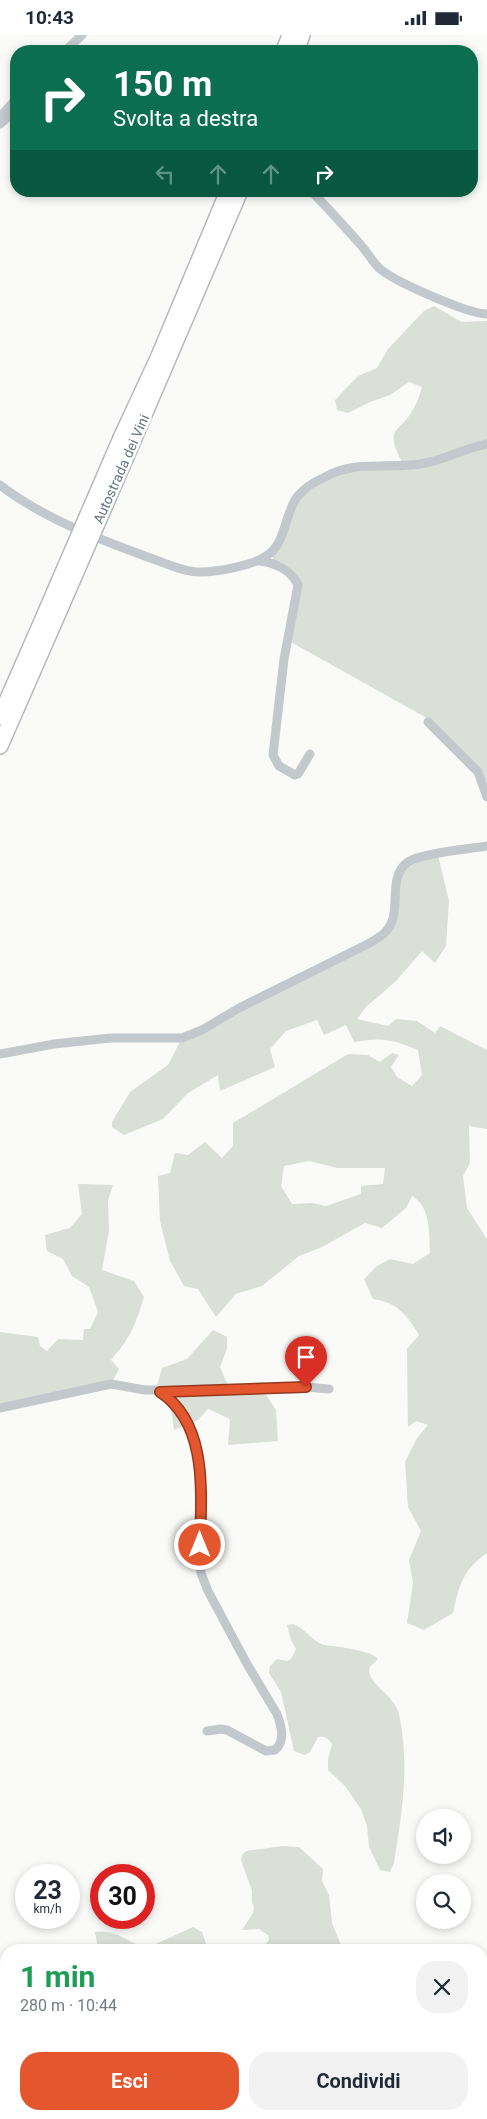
<!DOCTYPE html>
<html lang="it">
<meta charset="utf-8">
<style>
body{margin:0;font-family:Roboto,sans-serif;background:#f2f2f3;color:#1f2937;height:100vh;display:flex;flex-direction:column;font-size:19px;white-space:nowrap}
*{box-sizing:border-box;margin:0}
p{font-size:16px;color:#747a83}
.icon{flex:none;width:28px;height:28px;fill:none;stroke:currentColor;stroke-width:2;stroke-linecap:round;stroke-linejoin:round}
.map{position:relative;flex:1;overflow:hidden}
.sheet{position:absolute;left:0px;top:1909px;width:488px;height:176px;display:flex;flex-direction:column;background:#fff;border-radius:20px 20px 0 0;box-shadow:0 2px 8px #0003}
.sheet>*{flex:none}
.hud{position:absolute;left:10px;top:10px;width:468px;height:152px;border-radius:20px;box-shadow:0 2px 8px #0003;background:#0b6e4f;color:#fff;overflow:hidden}
.tools{position:absolute;left:416px;top:1774px;display:grid;gap:10px}
.tools a{display:grid;place-items:center;width:55px;height:55px;border-radius:50%;background:#fff;box-shadow:0 2px 8px #0003;font-size:25px}
.speed{position:absolute;left:15px;top:1829px;display:flex;gap:10px;font-size:25px;font-weight:700;text-align:center}
.speed>*{display:grid;place-content:center;width:65px;height:65px;border-radius:50%;background:#fff;box-shadow:0 2px 8px #0003;line-height:1}
.speed small{font-size:12px;font-weight:400}
.speed .limit{border:8px solid #d22;background:#fff;color:#111}
.pin{position:absolute;display:grid;place-items:center;width:42px;height:42px;color:#fff;margin:-51px -21px;border-radius:50% 50% 50% 0;rotate:-45deg;box-shadow:0 0 5px #0007}
.pin .icon{rotate:45deg}
.me{position:absolute;width:55px;margin:-28px;rotate:0deg;stroke-linejoin:round;filter:drop-shadow(0 0 4px #0008)}
.turn{display:flex;align-items:center;gap:18px;height:105px;padding:0 20px;font-size:22px}
.turn .icon{width:65px;height:65px;stroke-width:2.5}
.turn b{display:block;font-size:35px;line-height:42px}
.lanes{display:flex;align-items:center;height:48px;padding:0 20px;background:#0003;justify-content:center;gap:25px;direction:ltr}
.lanes .off{opacity:.35}
.round{display:grid;place-items:center;flex:none;width:52px;height:52px;border-radius:20px;background:#f2f2f3}
.head{display:flex;align-items:center;justify-content:space-between;height:85px;padding:0 20px}
h1{font-size:30px;font-weight:700;line-height:38px;color:#1e9e55}
.action{display:flex;gap:10px;margin-top:auto;padding:10px 20px}
.action a{flex:1;height:58px;border-radius:20px;background:#e4572e;color:#fff;font-size:20px;font-weight:700;line-height:58px;text-align:center}
.action a+a{background:#f2f2f3;color:#1f2937}
.status{display:flex;justify-content:space-between;align-items:center;height:35px;padding:0 25px;background:#fff;direction:ltr}
.status svg{height:14px;fill:currentColor}
.map>svg:first-child{display:block}
.green{fill:#dadfd7;fill-rule:evenodd}
.lines{fill:none;stroke-linecap:round;stroke-linejoin:round}
.highway-casing{stroke:#b4b9bd;stroke-width:18}
.street{stroke:#c3c8cc;stroke-width:9}
.highway{stroke:#fff;stroke-width:15}
.highway-bridge-casing{stroke:#b4b9bd;stroke-width:18;stroke-linecap:butt}
.highway-bridge{stroke:#fff;stroke-width:15}
.route-casing{stroke:#94391e;stroke-width:12}
.route{stroke:#e4572e;stroke-width:9}
.labels{text-anchor:middle;stroke-width:5;stroke-linejoin:round;paint-order:stroke}
.street-label{font-size:14px;fill:#657683;stroke:#fff}
</style>
<div class="status"><b>10:43</b><svg viewBox="0 0 49 12"><path d="M0 12V9h3v3zM5 12V6h3v6zM10 12V3h3v9zM15 12V0h3v12zM26 1h20v11H26zM47 4h2v5h-2z"/></svg></div>
<div class="map">
<svg width="487" height="2084" viewBox="0 0 487 2084">
<rect width="100%" height="100%" fill="#fafaf8"/>
<path class="green" d="M434,271L462,287L487,286V762L478,737L425,682L289,606L300,550L273,525L272,518L297,463L326,441L403,429C382,389 401,400 415,371C418,365 420,359 422,352L409,347L390,360L370,367L348,378L337,375L335,365L358,341L377,333L388,314L424,276Z
M438,820L449,866L446,911L435,928L422,916L396,946L366,972L357,984L388,991L396,984L417,986L435,998L440,991L487,1015V1094L469,1091L470,1128L463,1141L467,1173L487,1204V1518C463,1534 459,1551 453,1578L424,1595L407,1588L413,1548L409,1525L421,1496L408,1472L405,1427L417,1403L428,1390L416,1386L408,1392L407,1314L419,1300C407,1280 397,1267 373,1264L364,1244L377,1231L390,1224L413,1229L430,1218C429,1198 431,1172 412,1161L406,1173L382,1193L365,1188L322,1212L299,1221L262,1251L236,1259L216,1282L198,1254L184,1251L170,1226L160,1186L158,1141L170,1138L175,1118L188,1120L205,1107L222,1123L233,1111V1088L348,1019L368,1020L380,1027L392,1018L399,1020L391,1032L397,1042L412,1051L422,1040L418,1015C392,1004 381,1002 354,1007L346,990L324,1000L317,985L286,996L270,1014L275,1032L220,1056L218,1040L188,1058L163,1084L124,1100L112,1092V1087L130,1057L168,1030L182,1003L388,895L398,840L407,828ZM309,1126L337,1133H385L383,1149L361,1151V1159L326,1171L312,1168L292,1169L281,1151L284,1131Z
M78,1149L113,1150L108,1165L109,1196L102,1235L134,1246L144,1262C135,1291 131,1302 111,1325L119,1334L111,1349L10,1370L0,1368V1297L38,1302L40,1311L47,1316L58,1304L83,1305L84,1294H90L98,1277L89,1252L72,1241L63,1224L47,1216L45,1200L70,1193L82,1179Z
M213,1295L227,1302V1314L220,1332L229,1353L266,1360L276,1375L278,1406L228,1410L230,1384L208,1374L198,1385L174,1395L170,1363L156,1355L162,1333L187,1324Z
M293,1589C305,1593 315,1609 325,1610C338,1612 371,1615 378,1624C376,1627 371,1630 370,1632C364,1643 388,1659 392,1666C395,1669 398,1675 399,1679C410,1731 402,1777 394,1828L390,1837L380,1835L369,1812L367,1791L361,1774L345,1751L328,1735V1724L332,1709C328,1703 325,1701 318,1702L310,1717L305,1720L294,1716L281,1657L269,1638L270,1631L277,1624L287,1626L291,1624L296,1614L291,1605L287,1590Z
M282,1811L299,1812L323,1834L322,1846L329,1860L332,1888L343,1915H260L261,1911L266,1909L269,1905L268,1900L259,1894L242,1895L253,1878L254,1872L252,1867V1856L241,1825L242,1820L246,1816Z
M193,1892L202,1897L208,1915H101L97,1908L95,1897C120,1893 132,1913 149,1912Z
M0,1949L6,1967V2079H131L120,2084H0Z
M271,2079H364L366,2084H272Z"/>
<g class="lines">
<g class="highway-casing">
<path id="highway" d="M284,16L290,0
M296,16L302,0
M121,403L159,321L228,156
M132,408L240,156
M0,682L42,586
M0,711L53,590"/>
</g>
<path class="street" d="M65,16L82,0
M0,82L16,64
M0,89L16,75
M311,156C328,173 344,191 360,209C367,217 372,226 379,233C393,246 468,279 487,279
M0,450C44,484 101,505 153,524C168,529 184,537 200,537C218,537 256,530 269,519C286,506 285,478 297,462C304,453 316,446 325,442C356,424 392,435 426,428C446,424 466,413 487,409
M260,526C275,528 291,535 298,550L284,624L273,720L279,731L295,740L298,739L310,719
M428,687L478,737L487,762
M0,1019L54,1009L110,1003H182L202,995L239,973L368,909C374,905 383,901 387,895C403,877 386,842 408,827C421,818 469,814 487,811
M160,1357L306,1352L329,1354
M0,1373L111,1349L145,1355H156L167,1362L184,1385L195,1405L199,1425L200,1524L201,1538L208,1556L247,1629L277,1679C281,1690 286,1706 275,1715L266,1716L227,1695L221,1694L207,1696
M481,2000L487,1998
M127,2084L138,2079"/>
<use href="#highway" class="highway"/>
<g class="highway-bridge-casing">
<path id="highway-bridge" d="M42,586L121,403
M53,590L132,408"/>
</g>
<use href="#highway-bridge" class="highway-bridge"/>
</g>
<g class="lines">
<g class="route-casing">
<path id="route" d="M200,1510C201,1461 209,1389 160,1357L306,1352"/>
</g>
<use href="#route" class="route"/>
</g>
<g class="labels">
<g class="street-label">
<text transform="translate(121 434) rotate(-66)" y="5">Autostrada dei Vini</text>
</g>
</g>
</svg>
<div class="tools">
<a><svg class="icon" aria-label="sound" viewBox="0 0 24 24"><path d="M4 9h4l5-4v14l-5-4H4zM17 9q2 3 0 6"/></svg></a>
<a><svg class="icon" aria-label="search" viewBox="0 0 24 24"><circle cx="10" cy="10" r="6"/><path d="M15 15l6 6"/></svg></a>
</div>
<div class="speed"><div>23<small>km/h</small></div><div class="limit">30</div></div>
<div class="pin" style="left:306px;top:1352px;background:#d93025"><svg class="icon" aria-label="arrive" viewBox="0 0 24 24"><path d="M6 21V4h12l-3 4 3 4H6"/></svg></div>
<svg class="me" style="left:200px;top:1510px" viewBox="-20 -20 40 40"><circle r="17" fill="#e4572e" stroke="#fff" stroke-width="3"/><path d="M0-11L8 9 0 5-8 9z" fill="#fff"/></svg>
<div class="hud">
<div class="turn"><svg class="icon" aria-label="right" viewBox="0 0 24 24"><path d="M7 20v-9h11M14 6l5 5-5 5"/></svg><div><b>150 m</b>Svolta a destra</div></div>
<div class="lanes"><svg class="icon off" aria-label="left" viewBox="0 0 24 24"><path d="M17 20v-9H6M10 6l-5 5 5 5"/></svg><svg class="icon off" aria-label="ahead" viewBox="0 0 24 24"><path d="M12 20V5M6 11l6-6 6 6"/></svg><svg class="icon off" aria-label="ahead" viewBox="0 0 24 24"><path d="M12 20V5M6 11l6-6 6 6"/></svg><svg class="icon" aria-label="right" viewBox="0 0 24 24"><path d="M7 20v-9h11M14 6l5 5-5 5"/></svg></div>
</div>
<section class="sheet">
<div class="head"><div><h1>1 min</h1><p>280 m · 10:44</p></div><a class="round"><svg class="icon" aria-label="close" viewBox="0 0 24 24"><path d="M6 6l12 12M18 6L6 18"/></svg></a></div>
<div class="action"><a>Esci</a><a>Condividi</a></div>
</section>
</div>
